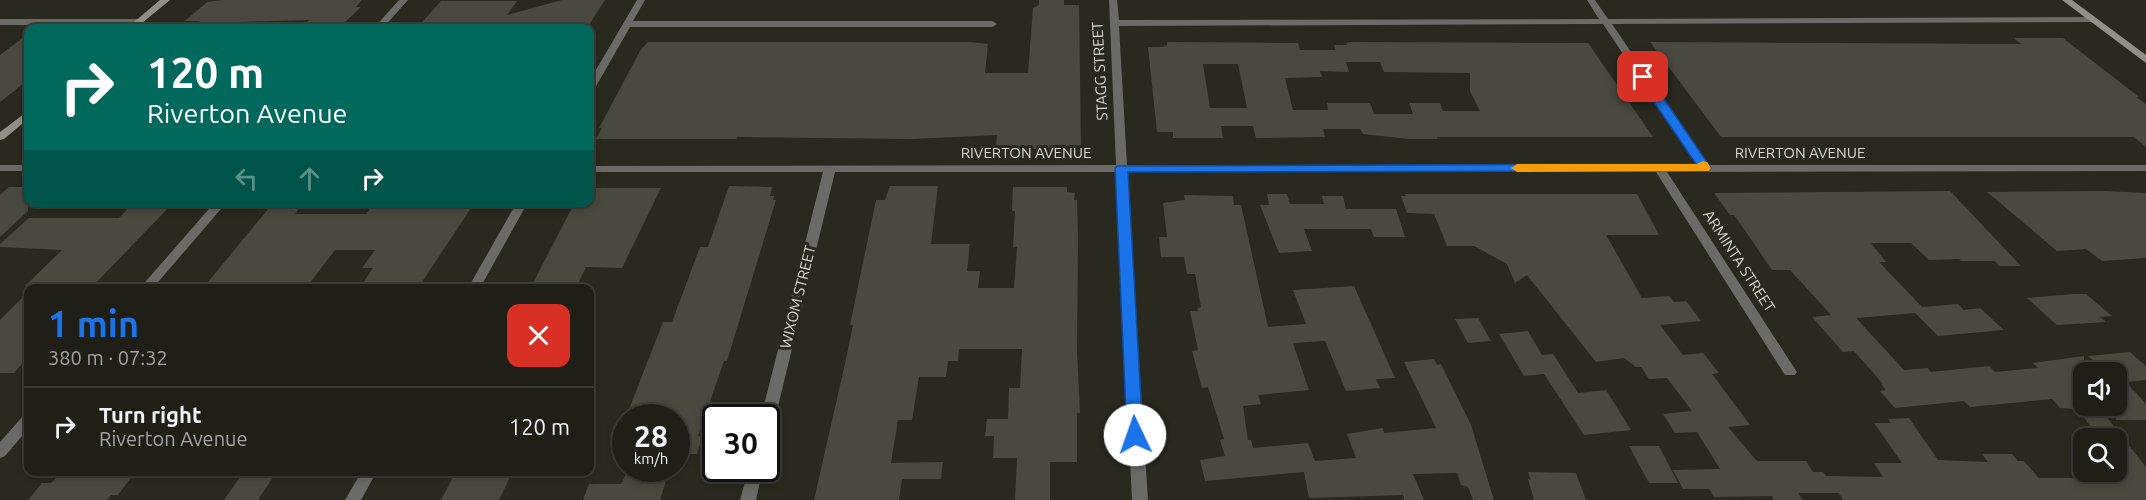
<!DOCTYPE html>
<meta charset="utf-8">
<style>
body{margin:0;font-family:Ubuntu,sans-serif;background:#2c2c25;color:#f1f3f6;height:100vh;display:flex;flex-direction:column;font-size:22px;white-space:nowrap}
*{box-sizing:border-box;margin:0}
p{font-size:20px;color:#a1a2a2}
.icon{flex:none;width:33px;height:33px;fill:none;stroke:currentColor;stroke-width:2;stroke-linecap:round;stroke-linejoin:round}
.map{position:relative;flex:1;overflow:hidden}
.panel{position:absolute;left:24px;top:284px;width:570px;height:192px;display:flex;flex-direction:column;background:#1f1f18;border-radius:12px;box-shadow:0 3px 9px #0003,0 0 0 2px #3c3d37}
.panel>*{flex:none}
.guide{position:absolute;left:24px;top:24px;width:570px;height:183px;border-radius:12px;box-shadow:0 3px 9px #0003,0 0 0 2px #3c3d37;background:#00695c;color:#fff;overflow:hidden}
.controls{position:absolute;left:2073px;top:362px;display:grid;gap:12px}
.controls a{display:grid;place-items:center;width:54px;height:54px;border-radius:12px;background:#1f1f18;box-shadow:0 3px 9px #0003,0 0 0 2px #3c3d37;font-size:30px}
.speed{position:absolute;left:612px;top:404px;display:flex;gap:12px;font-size:30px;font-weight:700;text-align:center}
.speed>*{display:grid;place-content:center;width:78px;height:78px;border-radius:50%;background:#1f1f18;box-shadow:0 3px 9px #0003,0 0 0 2px #3c3d37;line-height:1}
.speed small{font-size:15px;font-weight:400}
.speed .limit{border:3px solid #111;border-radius:9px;background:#fff;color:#111}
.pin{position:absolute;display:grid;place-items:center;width:51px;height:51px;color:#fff;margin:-26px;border-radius:12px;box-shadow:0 3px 9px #0006}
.me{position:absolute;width:66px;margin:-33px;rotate:357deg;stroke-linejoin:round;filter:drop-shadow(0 0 4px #0008)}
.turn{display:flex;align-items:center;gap:21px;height:126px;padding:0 24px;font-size:27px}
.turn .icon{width:78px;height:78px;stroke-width:2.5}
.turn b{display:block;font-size:42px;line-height:51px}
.lanes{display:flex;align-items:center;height:57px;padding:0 24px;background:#0003;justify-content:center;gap:30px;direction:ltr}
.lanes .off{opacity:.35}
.round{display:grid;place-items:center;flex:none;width:63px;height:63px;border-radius:12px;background:#2c2c25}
.head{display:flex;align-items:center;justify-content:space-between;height:102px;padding:0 24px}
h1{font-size:36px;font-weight:700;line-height:45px;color:#1a73e8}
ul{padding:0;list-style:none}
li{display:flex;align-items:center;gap:18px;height:78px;padding:0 24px;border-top:2px solid #3c3d37}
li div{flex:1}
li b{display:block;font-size:22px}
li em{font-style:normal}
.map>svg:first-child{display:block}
.building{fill:#494940;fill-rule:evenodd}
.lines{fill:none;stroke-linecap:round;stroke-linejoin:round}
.minor{fill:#6a6a66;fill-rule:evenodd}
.secondary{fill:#909089;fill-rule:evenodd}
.route{fill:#1a73e8;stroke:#114b97;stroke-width:1.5}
.slow{fill:#f59e0b}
.labels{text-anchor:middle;stroke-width:6;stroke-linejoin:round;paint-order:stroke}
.street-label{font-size:15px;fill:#d9d9d3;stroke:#292920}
</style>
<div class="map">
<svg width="2146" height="500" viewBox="0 0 2146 500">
<rect width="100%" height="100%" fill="#292920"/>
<path class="building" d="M222,0H362L356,7H361L339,28H301L309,20L240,22L233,28H192L200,21H185L207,2Z
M562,0H605L587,28H551L553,26H539L417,28L441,1H517L507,15Z
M1039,0H1064V5H1079L1081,149H996L997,135L911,139L737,137L736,139H596L602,128H599L640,51L648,42H970L988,44L985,73H1028L1033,8L1039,5Z
M28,34V80L0,102V55Z
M2014,38H2063L2139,97H2136L2146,104V147L2134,137H1721L1650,42L2021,44Z
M1167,42L1298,43L1300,50H1335L1334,45H1347L1346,43L1352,42L1588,43L1653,137H1437L1438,139H1409L1363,134L1360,129H1323L1325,137L1256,138L1253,126H1221L1223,138H1173V132H1157L1148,47H1163L1167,45ZM1346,62H1380L1384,72L1470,73V91L1480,111H1443L1440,103H1409L1413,114H1374L1370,103H1327L1328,110H1293L1285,78L1322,77L1320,71L1349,72ZM1203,64H1238L1247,108H1210Z
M729,186L772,187L770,196H774L773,200H776L727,361H724L698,436H703L697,454H676V417H626L663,322H672L700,247H708Z
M890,186H938L931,244H970L967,271H980L978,288H1014L1017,247H1013L1015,211H1012L1013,187H1067V192L1075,193L1074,200H1077L1078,236L1077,351L1080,413H1077V462H1050V500H1015L1017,458H993L994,436H985L987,419H1008L1009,388H1020L1022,349H959L958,361H948L946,377H919L912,420H898L891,463L943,462L941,479H902L899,500H814L846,359L853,325H850L876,200H885Z
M9,187H28V211L0,237V195Z
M590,188H661L622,268L586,267L579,282H553L551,285H532L575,202H590Z
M1950,191L2021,266H1999L1995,261H1961L1959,259L1929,260L1911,243H1871L1886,262H1879L1922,307L1958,304L1964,310L1980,308L2004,330L1938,336L1915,313L1856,318L1904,370L1928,368L1931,372L1989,366L1995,372L2038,368L2033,363L2084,356V405H2097L2146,467V500H1843L1839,493H1798L1803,500H1774L1772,496L1714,497L1709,489H1683L1673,470L1720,469L1697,432L1675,433L1663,414L1692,411L1667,378L1649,379L1641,367H1636L1624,358L1596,362L1527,275L1515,283L1507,264L1474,246H1447L1434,214L1407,213L1401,196H1406L1405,194H1637L1659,235H1606L1642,298L1669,296L1674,302L1686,301L1701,321L1660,325L1683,355L1703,353L1719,373L1712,374L1750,425L1728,427L1757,461H1806L1813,472H1823L1826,476L1883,477L1874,463H1902L1874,423H1891L1888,419L1909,418L1938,460L1988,462L1982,454H2012L2018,461H2024L2039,478H2101L2110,471H2116V438H2100L2077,409L2060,408L2052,399L1970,407L1964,401L1895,408L1880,391L1886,390L1881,384H1883L1854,351L1843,352L1812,317L1831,315L1790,270H1772L1746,232L1734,215H1730L1714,193Z
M2105,191L2146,193V258L2102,261L2086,249L2057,251L1987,192Z
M1267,194H1287L1290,204H1324L1322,196H1343L1346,209H1396L1405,237H1374L1371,229H1304L1312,251L1279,253L1260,205H1269Z
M1184,195L1233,196L1234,205H1241L1268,327L1306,324L1293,290L1354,286L1395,378L1376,379L1380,388L1346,391L1325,341L1293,343L1309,390L1258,395L1261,404L1243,406L1248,440H1251L1253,448L1308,443L1315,461L1356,458L1347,434L1383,428L1384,433L1436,428L1404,362L1434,359L1437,365L1441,364L1471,425L1494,500H1473L1468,487L1461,485L1457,473L1413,474L1424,500H1404L1403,495L1309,498L1304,472L1205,481L1200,460L1225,456L1220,440L1224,439L1208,387L1202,388L1192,351L1198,350L1190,311H1198L1197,308L1201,307L1195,274H1187L1184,257H1161L1159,237H1167L1163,203L1185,200Z
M134,202H174L92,287L25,286L62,250L0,247V244L29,218H119Z
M274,202H304L295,214H366L372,206H404L406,202H475L420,285L363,283L373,268H362L375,250H335L306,288H256L261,282H208Z
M28,292V357L14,373H0V320Z
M2074,294H2086L2112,316L2100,317L2106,322L2057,325L2027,298Z
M1478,318L1491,341L1468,343L1455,319Z
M1528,331L1542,355L1553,354L1578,393L1606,390L1631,430L1584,435L1544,374L1524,376L1499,334Z
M2130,352L2146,366V380L2126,382L2146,404V420H2116V372H2106L2088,356Z
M1629,446H1659L1678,483H1649Z
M629,468H670L660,500H583L589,484H621Z
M112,471H136L118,495H111L107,500H28L42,483H51L60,474H109Z
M244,471H277L258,500H224Z
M1528,472L1576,473L1586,500H1534L1528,479L1531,480Z
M453,477H510L499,500H441Z"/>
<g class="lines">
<path class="minor" d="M399,0H408L383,28H374Z
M637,0H645L633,21H992L997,24L992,27H630L595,88L590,91V80Z
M1109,0H1117L1119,20L1599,19L1587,0H1595L1608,19L2093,17L2098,20L2096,22L1612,24L1708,165H2146V171L1667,172L1795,369L1797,372L1795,375H1785L1656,172H1127L1148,500H1132L1116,172H835L773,427L771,431L766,432V417H761L823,172H590V166L1116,165ZM1603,24L1697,165H1127L1119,26Z
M0,19H140L145,22L140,25H0Z
M0,165H28V171H0Z
M215,202H227L153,288H140Z
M517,202H528L480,288H468Z
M28,415V429L5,456L0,458V442L23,416Z
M749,468H763L756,500H740Z
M362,471H377L361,500H345Z"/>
<path class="secondary" d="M160,0H170L136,28H127Z
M2062,0H2072L2146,55V63Z
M28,111V119L4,139L0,140V132Z"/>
</g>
<path class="route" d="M1643,73L1647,74L1711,168L1709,171L1128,172L1143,435L1140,440L1135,441L1129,440L1127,435L1115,168L1117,166L1696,164L1637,77Z"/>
<path class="slow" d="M1703,161L1707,162L1711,168L1709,171L1517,172L1511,168L1517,164H1697Z"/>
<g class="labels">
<g class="street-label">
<text transform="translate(1100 71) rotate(-93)" y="5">STAGG STREET</text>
<text x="1026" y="158">RIVERTON AVENUE</text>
<text x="1800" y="158">RIVERTON AVENUE</text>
<text transform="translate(1739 261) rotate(57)" y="5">ARMINTA STREET</text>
<text transform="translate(798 297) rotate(-76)" y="5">WIXOM STREET</text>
</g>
</g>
</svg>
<div class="controls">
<a><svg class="icon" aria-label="sound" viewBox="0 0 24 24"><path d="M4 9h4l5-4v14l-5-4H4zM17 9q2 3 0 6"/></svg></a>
<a><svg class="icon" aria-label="search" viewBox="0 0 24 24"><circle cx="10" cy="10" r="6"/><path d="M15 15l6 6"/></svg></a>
</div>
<div class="speed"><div>28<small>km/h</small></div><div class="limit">30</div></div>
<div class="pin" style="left:1643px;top:77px;background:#d93025"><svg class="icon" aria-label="arrive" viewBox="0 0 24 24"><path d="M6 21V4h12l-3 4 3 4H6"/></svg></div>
<svg class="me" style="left:1135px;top:435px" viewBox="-20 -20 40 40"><circle r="19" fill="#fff"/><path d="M0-13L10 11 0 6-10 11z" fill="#1a73e8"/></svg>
<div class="guide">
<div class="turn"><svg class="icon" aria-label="right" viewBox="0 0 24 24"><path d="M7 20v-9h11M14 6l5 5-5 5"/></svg><div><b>120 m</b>Riverton Avenue</div></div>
<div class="lanes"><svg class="icon off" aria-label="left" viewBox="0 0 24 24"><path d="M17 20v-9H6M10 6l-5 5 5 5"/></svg><svg class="icon off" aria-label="ahead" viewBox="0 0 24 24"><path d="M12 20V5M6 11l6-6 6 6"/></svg><svg class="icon" aria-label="right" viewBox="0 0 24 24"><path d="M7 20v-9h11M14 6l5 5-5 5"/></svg></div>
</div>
<section class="panel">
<div class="head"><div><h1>1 min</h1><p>380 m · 07:32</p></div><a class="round" style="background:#d93025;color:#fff"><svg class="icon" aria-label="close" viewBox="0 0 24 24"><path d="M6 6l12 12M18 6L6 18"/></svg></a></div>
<ul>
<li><svg class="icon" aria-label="right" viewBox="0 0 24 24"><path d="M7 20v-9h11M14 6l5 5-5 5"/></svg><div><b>Turn right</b><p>Riverton Avenue</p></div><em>120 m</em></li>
</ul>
</section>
</div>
